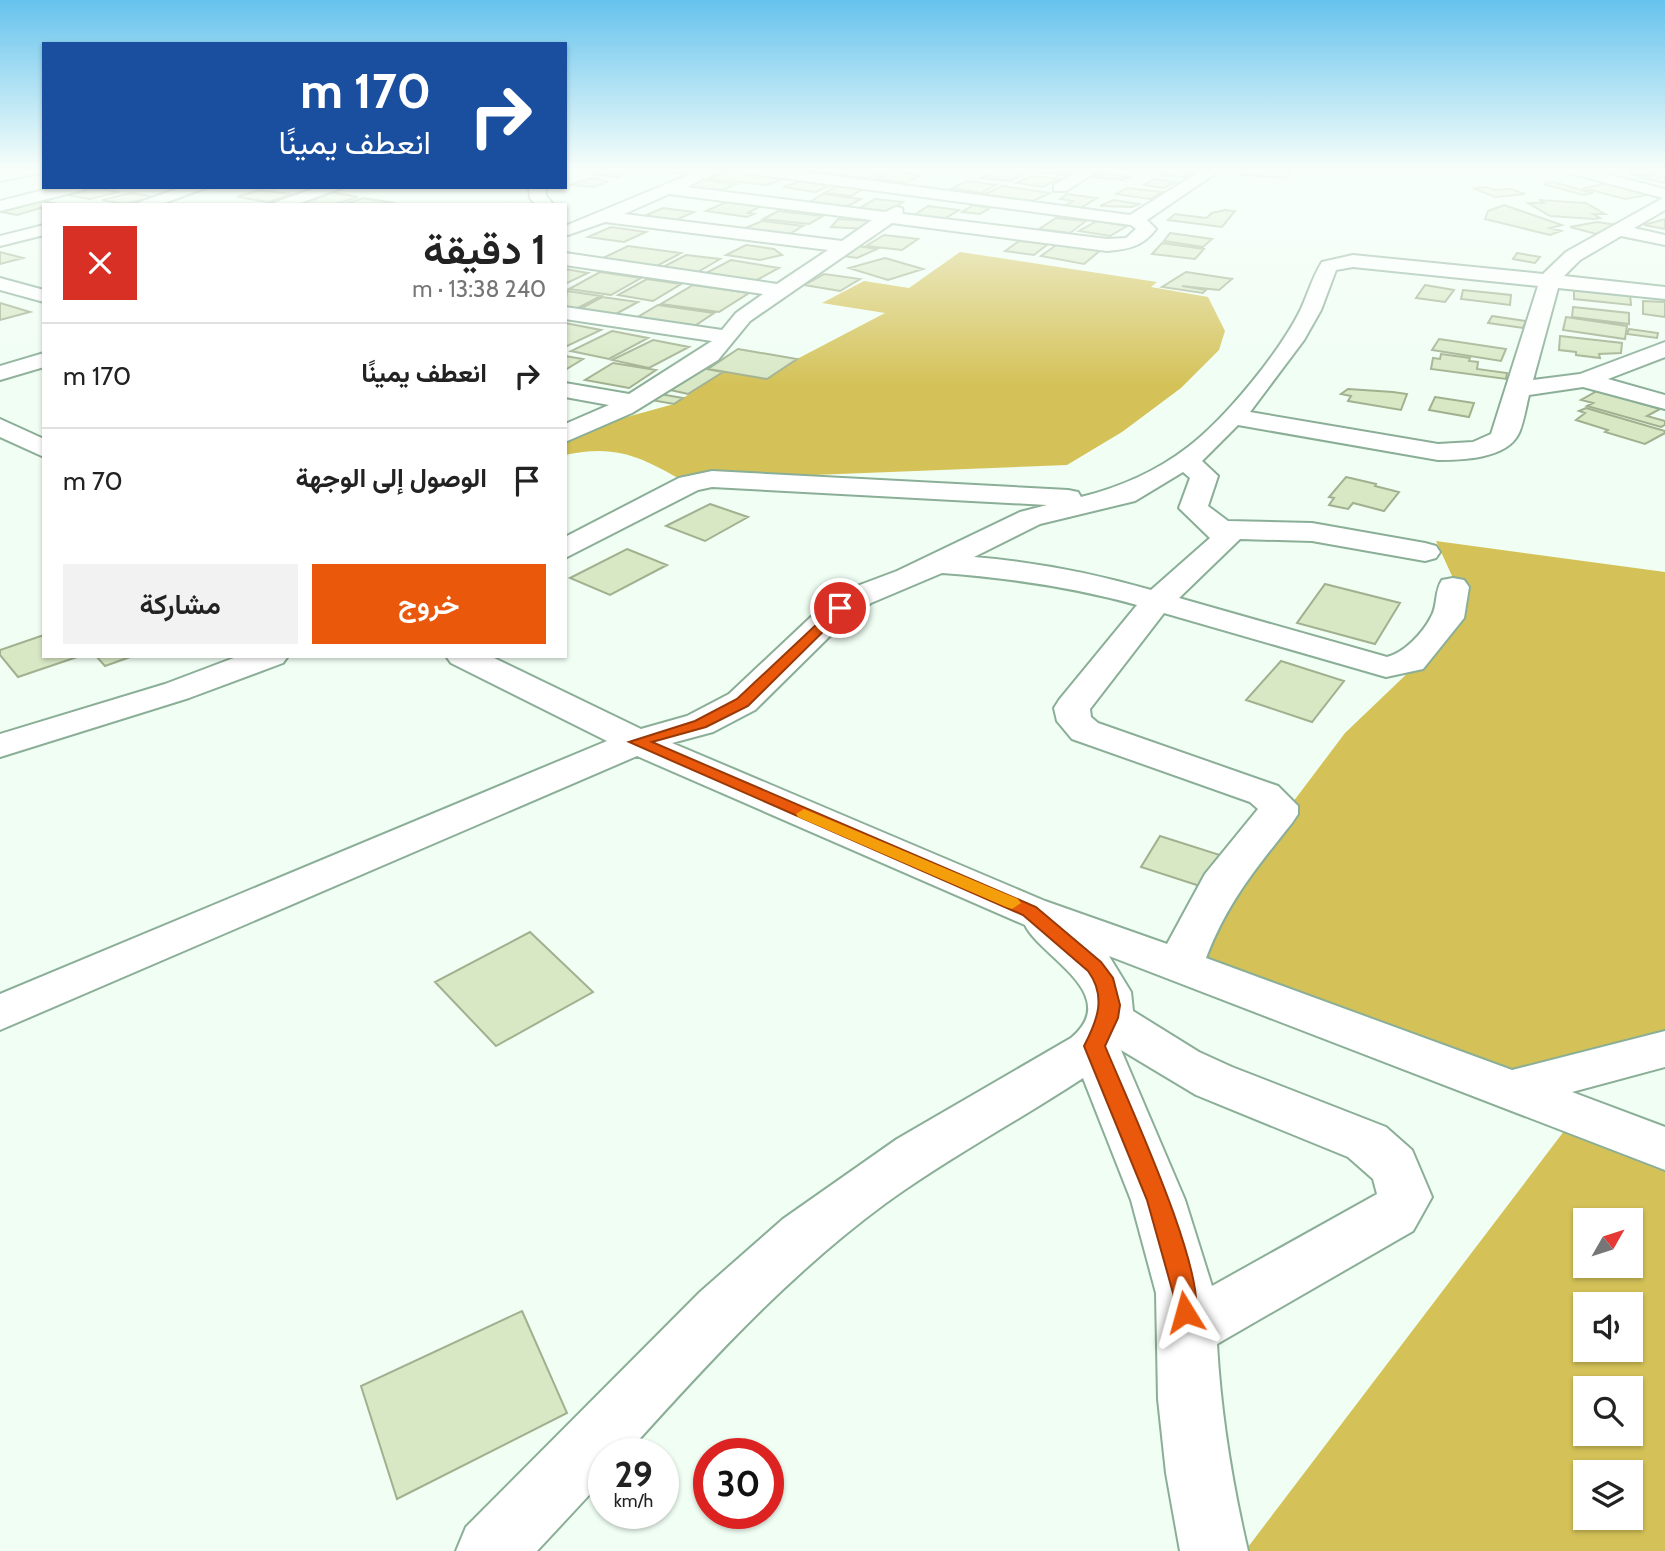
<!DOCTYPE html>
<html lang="ar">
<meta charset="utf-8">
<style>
body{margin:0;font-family:Cabin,Vazirmatn,sans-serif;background:#f2f2f2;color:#222;direction:rtl;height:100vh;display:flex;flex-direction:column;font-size:26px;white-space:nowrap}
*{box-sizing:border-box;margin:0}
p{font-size:23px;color:#767676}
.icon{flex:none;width:38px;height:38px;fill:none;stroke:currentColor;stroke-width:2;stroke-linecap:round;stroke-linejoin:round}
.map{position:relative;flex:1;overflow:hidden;direction:ltr}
.sheet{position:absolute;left:42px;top:203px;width:525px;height:455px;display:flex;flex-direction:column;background:#fff;border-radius:0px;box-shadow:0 2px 5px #0004;direction:rtl}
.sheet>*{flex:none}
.hud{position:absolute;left:42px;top:42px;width:525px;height:147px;border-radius:0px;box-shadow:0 2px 5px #0004;direction:rtl;background:#1a4fa0;color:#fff;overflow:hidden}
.needle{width:46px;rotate:51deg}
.buttons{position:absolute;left:1573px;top:1208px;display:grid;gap:14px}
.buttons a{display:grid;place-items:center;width:70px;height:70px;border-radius:0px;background:#fff;box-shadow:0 2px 5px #0004;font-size:35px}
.speed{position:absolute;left:588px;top:1438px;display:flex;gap:14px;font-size:35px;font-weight:700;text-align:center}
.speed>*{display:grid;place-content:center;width:91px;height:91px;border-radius:50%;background:#fff;box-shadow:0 2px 5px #0004;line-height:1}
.speed small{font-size:18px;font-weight:400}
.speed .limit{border:10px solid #d22;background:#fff;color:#111}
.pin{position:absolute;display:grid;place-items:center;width:60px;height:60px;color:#fff;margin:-30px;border:4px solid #fff;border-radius:50%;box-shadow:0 2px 7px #0007}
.me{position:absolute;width:77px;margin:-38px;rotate:352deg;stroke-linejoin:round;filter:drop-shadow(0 0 5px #0008)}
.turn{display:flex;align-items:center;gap:24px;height:147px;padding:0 21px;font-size:32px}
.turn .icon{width:91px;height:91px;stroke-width:2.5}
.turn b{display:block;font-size:49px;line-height:60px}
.round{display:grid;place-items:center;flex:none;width:74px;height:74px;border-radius:0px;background:#f2f2f2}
.overview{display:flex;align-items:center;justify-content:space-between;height:119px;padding:0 21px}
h1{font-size:42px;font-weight:600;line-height:52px}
.button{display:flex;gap:14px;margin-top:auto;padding:14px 21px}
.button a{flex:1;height:80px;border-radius:0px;background:#ea580c;color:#fff;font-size:28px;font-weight:600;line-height:80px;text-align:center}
.button a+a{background:#f2f2f2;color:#222}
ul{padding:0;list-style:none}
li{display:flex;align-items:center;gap:21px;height:105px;padding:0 21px;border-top:2px solid #e0e0e0}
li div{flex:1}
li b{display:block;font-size:26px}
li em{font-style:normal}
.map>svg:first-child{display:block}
.forest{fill:#d4c258;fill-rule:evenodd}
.building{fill:#d8e8c5;stroke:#a1b08e;stroke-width:2}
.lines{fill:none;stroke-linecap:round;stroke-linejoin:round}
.street-casing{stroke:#8bae97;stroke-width:4}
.street{fill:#fff;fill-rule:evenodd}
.route{fill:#ea580c;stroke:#983908;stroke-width:2}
.slow{fill:#f59e0b}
</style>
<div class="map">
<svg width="1665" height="1551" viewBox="0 0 1665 1551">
<rect width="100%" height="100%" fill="#f0fef4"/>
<path class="forest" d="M960,252L1157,282L1151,287L1208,297L1225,331L1219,350L1181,388L1122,432L1067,465L712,479L689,484C644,459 619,443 565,455V434L674,404L723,372L768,379L797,359L885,313L822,303L864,281L909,288Z
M1436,541L1665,572V1049L1512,1089L1177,956L1345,733L1414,667L1463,600Z
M1577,1114L1665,1149V1551H1245ZM1586,1220H1631V1265H1586ZM1586,1304H1631V1349H1586ZM1586,1388H1631V1433H1586ZM1586,1472H1631V1517H1586Z"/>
<path class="building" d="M609,168H614L637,170L618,177L592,174Z
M659,168H704L686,174L653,170Z
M858,168H869L886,170L866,178L841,175Z
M1008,168L1029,171L1010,181L980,178Z
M1045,168H1054L1072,170L1063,175L1038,172Z
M1241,168L1279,169L1291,173L1284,178L1235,174Z
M1614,168H1644L1665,173V183L1637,177L1653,174L1631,175L1626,169Z
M1165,169L1192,173L1186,177L1157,174Z
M730,170L745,172L742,173L784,178L768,185L708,179Z
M892,171L921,175L906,183L877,179Z
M1100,173L1129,177L1122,180L1094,177Z
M1032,176L1058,179L1043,187L1017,183Z
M592,178L607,182L593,187L569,185Z
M1154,179L1175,182L1164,188L1144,185Z
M703,180L736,184L719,192L686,188Z
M803,181L830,185L816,192L783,187Z
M968,181L996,185L981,193L952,188Z
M1553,182L1593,193L1583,195L1543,184Z
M1610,183L1652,194L1625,199L1583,188Z
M837,186L863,189L851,196L824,193Z
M1002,186L1050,193L1027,204L979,197Z
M1486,187L1494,190L1511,189L1525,194L1495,197L1473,188Z
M96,188L119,192L90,199L67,195Z
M1127,188L1162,192L1150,199L1116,194Z
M259,190L291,194L269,202L237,197Z
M331,192L358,197L333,205L295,203Z
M131,193L154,197L125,204L102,200Z
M823,194L861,199L846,207L810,202Z
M1067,194L1097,198L1081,208L1064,206L1073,201L1060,199Z
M363,198L395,203L343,205Z
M875,199L903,202L886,213L858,209Z
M1113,200L1139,204L1132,207L1100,206Z
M1539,200L1586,203L1605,214H1593L1600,218L1594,219L1550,216L1528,203H1544Z
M42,201L58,204L44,205V207L17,215L1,212Z
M726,202L761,206L748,213L754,214L747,217L706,211Z
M973,205L990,208L980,214L962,212Z
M1504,205L1562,225L1550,228L1561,231L1550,235L1485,219L1488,211Z
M928,206L959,210L944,219L914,215Z
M663,208L694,212L676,220L644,216Z
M1225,210L1235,211L1222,227L1168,220L1175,214L1206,218L1212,213Z
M778,211L823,216L809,224L763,219Z
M1056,218L1086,221L1070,233L1039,229Z
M838,219L872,221L867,229L831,227Z
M1665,219V229L1644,225Z
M762,221L803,226L788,235L743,229Z
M1097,221L1127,226L1110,236L1079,231Z
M1597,222L1617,225L1596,234L1570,227Z
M611,227L646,232L624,242L588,237Z
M1170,233L1212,239L1203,247L1164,241Z
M884,235L918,239L902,250L866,246Z
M1019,241L1048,244L1034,255L1005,251Z
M1059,243L1102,249L1084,264L1041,256Z
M1162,243L1204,249L1195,259L1152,254Z
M746,245L774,249L782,255L760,260L726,255Z
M628,246L681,253L655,267L601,259Z
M858,246L877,249L857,258L843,256Z
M0,252L23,258L0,264Z
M1517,253L1540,257L1535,263L1513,259Z
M686,255L720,259L698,272L663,267Z
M885,258L923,269L888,280L849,268Z
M731,260L779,268L755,281L706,273Z
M565,269L588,273L565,284Z
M600,272L641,278L611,295L569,289Z
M1186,272L1232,279L1219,290L1182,286L1206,290L1203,293L1162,287Z
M824,274L860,279L840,291L804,285Z
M647,279L681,284L653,301L618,295Z
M693,285L749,293L719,312L661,304Z
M1425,285L1454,290L1445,302L1416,298Z
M1574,287L1630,294L1631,305L1574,299Z
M1463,290L1511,295L1510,305L1461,299Z
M567,291L601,296L576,309L565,307Z
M602,297L638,302L614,315L578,310Z
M1643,301L1665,302V317L1643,314Z
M0,303L30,312L0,320Z
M658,305L714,313L693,327L636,318Z
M1573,307L1629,313V324L1572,317Z
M1492,316L1526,321L1523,328L1488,323Z
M1566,317L1627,326L1625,339L1563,330Z
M565,323L601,330L565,347Z
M1629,329L1658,333L1657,338L1627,334Z
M612,331L648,338L609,359L571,351Z
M1560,336L1622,343L1621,353L1599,354L1600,358L1576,355V352L1559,350Z
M1439,339L1506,349L1501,361L1432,350Z
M653,340L689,347L649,368L612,360Z
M738,349L797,359L767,379L708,369Z
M1441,354L1470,358L1469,361L1478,362L1477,369L1507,373L1506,379L1431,369L1433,358L1440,359Z
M565,356L583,359L565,370Z
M613,363L656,370L629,388L585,380Z
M701,368L723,372L688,394L666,389Z
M1348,389L1393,392L1407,394L1401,410L1348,401L1351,396L1341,394Z
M1597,391L1660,409L1647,416L1665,421V425L1661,427L1587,406L1593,403L1581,400Z
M660,394L683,398L674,404L651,400Z
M1435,397L1474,403L1469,417L1429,410Z
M1586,408L1665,431V433L1645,444L1605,432L1608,430L1576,420L1585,413L1579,411Z
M1346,477L1376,484L1375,486L1399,492L1384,511L1353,503L1348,509L1329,505L1334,498L1329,497Z
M710,504L748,517L705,541L666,526Z
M627,549L667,565L610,595L570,578Z
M1325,584L1400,603L1375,644L1297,623Z
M44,635V656H80L18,677L0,655V650Z
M96,656H133L105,666Z
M1281,661L1344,681L1312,722L1246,700Z
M1160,836L1223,856L1206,888L1141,867Z
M530,932L593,992L496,1046L435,982Z
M522,1311L567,1413L397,1499L361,1386Z"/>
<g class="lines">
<g class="street-casing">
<path id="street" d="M19,168H44V172L0,181V171Z
M705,168H725L687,187L885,212L896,207L902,208L903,214L1107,239L1126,238L1136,229L1131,225L745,173L737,168H776L1130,215L1205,168H1223L1147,220L1156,229C1142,247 1129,249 1107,251L892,223L750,321L718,360L632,413L565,442V424L609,405L565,397V383L629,394L712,341L565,319V307L722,330L736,313L763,294L565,265V253L777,284L828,250L605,222L565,236V226ZM669,194L872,220L842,241L624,214Z
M1084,168H1102L1066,191H1054V185Z
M1560,168H1583L1665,189V210L1634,228L1665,235V245L1621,236L1580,260L1564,276L1665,287V299L1558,288L1533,380L1580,374L1665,342V357L1608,379L1665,395V409L1583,387L1529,395C1526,407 1524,421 1519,433C1507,459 1462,460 1438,460L1238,425L1202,461L1218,476L1208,506L1228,521L1312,523L1425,543L1436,546L1440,552L1436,558L1425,561L1312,541L1240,539L1179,598L1387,657C1404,653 1423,633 1431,617C1438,606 1434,592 1442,580L1453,578L1464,580L1469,587L1464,618L1423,669L1386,677L1164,613L1090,709L1091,717L1098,723L1278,786L1298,806V814L1292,823C1256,868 1227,903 1206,958L1512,1070L1665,1031V1067L1572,1092L1665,1127V1170L1109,956L1131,992L1133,1011L1199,1052L1232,1067L1386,1127L1412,1150L1432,1197L1413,1231L1217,1344C1221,1415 1232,1482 1248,1551H1180L1166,1473L1158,1399L1156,1293L1131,1200L1083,1078C1018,1121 949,1157 886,1203C788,1275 707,1364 626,1454H604V1479L537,1551H456L466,1527L700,1292L783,1219L897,1139L1071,1038C1124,994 1039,956 1025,925L637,756L0,1030V994L607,741L451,663L446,656H490L641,729L687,716L729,694L812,616L849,589L897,571L1020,512L1047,505L712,487L698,490L565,558V537L679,478L712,471L1068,490L1078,492L1081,497C1118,488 1157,471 1188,447C1225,419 1279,353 1300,311C1308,294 1312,278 1322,262L1353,255L1543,274L1566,252L1663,198L1562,171ZM1353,267L1538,286L1491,434L1473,442L1438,444L1250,412L1304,340L1321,310L1336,270ZM1183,472L1190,478L1179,508L1210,538L1151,590C1092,573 1035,562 974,557L1040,524L1135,501ZM942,573C1009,578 1072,587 1137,605L1059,700L1054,708L1057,721L1072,739L1250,802L1258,809L1205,874L1167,944L1045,901L672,743L713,732L755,710L836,630L871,603ZM1121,1050L1196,1095L1348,1157L1373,1179L1377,1194L1212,1286L1185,1200Z
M56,187H85L83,190L0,211V201Z
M182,187H208L159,205H132Z
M318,187H344L295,205H268Z
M529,187H545L546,196L554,205H536L530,198Z
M44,225V235L0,246V236Z
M0,278L44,290V302L0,290Z
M44,353V367L0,380V366Z
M0,419L44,439V457L0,437Z
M239,656H288L283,663L189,698L0,757V734L165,684Z"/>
</g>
<use href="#street" class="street"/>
</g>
<linearGradient id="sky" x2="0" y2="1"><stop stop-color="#66c3ed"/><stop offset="0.44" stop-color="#f8fffa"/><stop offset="1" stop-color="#f8fffa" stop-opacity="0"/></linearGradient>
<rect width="1665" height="385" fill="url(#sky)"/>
<path class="route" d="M836,606L847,608L748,706L706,727L652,742L1036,907L1101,962L1113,978L1120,1005L1118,1018L1105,1046C1124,1093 1212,1280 1194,1320L1185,1323L1177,1320L1173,1293L1147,1200L1084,1046C1097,1021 1107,997 1088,971L1023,915L629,742L695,721L737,699Z"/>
<path class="slow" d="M804,809L1018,899L1021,903L1012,909L1006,907L798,817L796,814Z"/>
</svg>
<div class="buttons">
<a><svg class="needle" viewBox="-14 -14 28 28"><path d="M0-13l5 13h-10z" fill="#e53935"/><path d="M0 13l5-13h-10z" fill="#767676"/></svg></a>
<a><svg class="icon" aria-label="sound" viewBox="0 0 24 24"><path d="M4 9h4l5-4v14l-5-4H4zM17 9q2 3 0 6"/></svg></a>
<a><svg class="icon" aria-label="search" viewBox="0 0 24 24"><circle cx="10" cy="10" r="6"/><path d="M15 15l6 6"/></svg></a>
<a><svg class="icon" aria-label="layers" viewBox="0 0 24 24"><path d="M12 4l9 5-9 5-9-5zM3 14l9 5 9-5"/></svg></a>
</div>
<div class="speed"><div>29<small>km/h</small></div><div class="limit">30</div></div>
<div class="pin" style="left:840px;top:608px;background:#d93025"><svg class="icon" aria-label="arrive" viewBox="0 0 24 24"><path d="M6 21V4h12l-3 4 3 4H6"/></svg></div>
<svg class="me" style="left:1185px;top:1312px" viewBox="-20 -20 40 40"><path d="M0-17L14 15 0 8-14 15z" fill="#ea580c" stroke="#fff" stroke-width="4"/></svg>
<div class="hud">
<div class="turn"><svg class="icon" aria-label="right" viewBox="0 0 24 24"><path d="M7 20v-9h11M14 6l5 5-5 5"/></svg><div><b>170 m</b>انعطف يمينًا</div></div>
</div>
<section class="sheet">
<div class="overview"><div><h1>1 دقيقة</h1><p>240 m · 13:38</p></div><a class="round" style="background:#d93025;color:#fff"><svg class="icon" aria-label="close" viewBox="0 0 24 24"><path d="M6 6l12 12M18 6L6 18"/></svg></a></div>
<ul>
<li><svg class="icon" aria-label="right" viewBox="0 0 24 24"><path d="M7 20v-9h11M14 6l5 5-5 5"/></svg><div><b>انعطف يمينًا</b></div><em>170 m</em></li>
<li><svg class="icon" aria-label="arrive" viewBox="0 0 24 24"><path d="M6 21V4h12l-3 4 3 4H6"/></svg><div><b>الوصول إلى الوجهة</b></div><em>70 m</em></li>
</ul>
<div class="button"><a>خروج</a><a>مشاركة</a></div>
</section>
</div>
